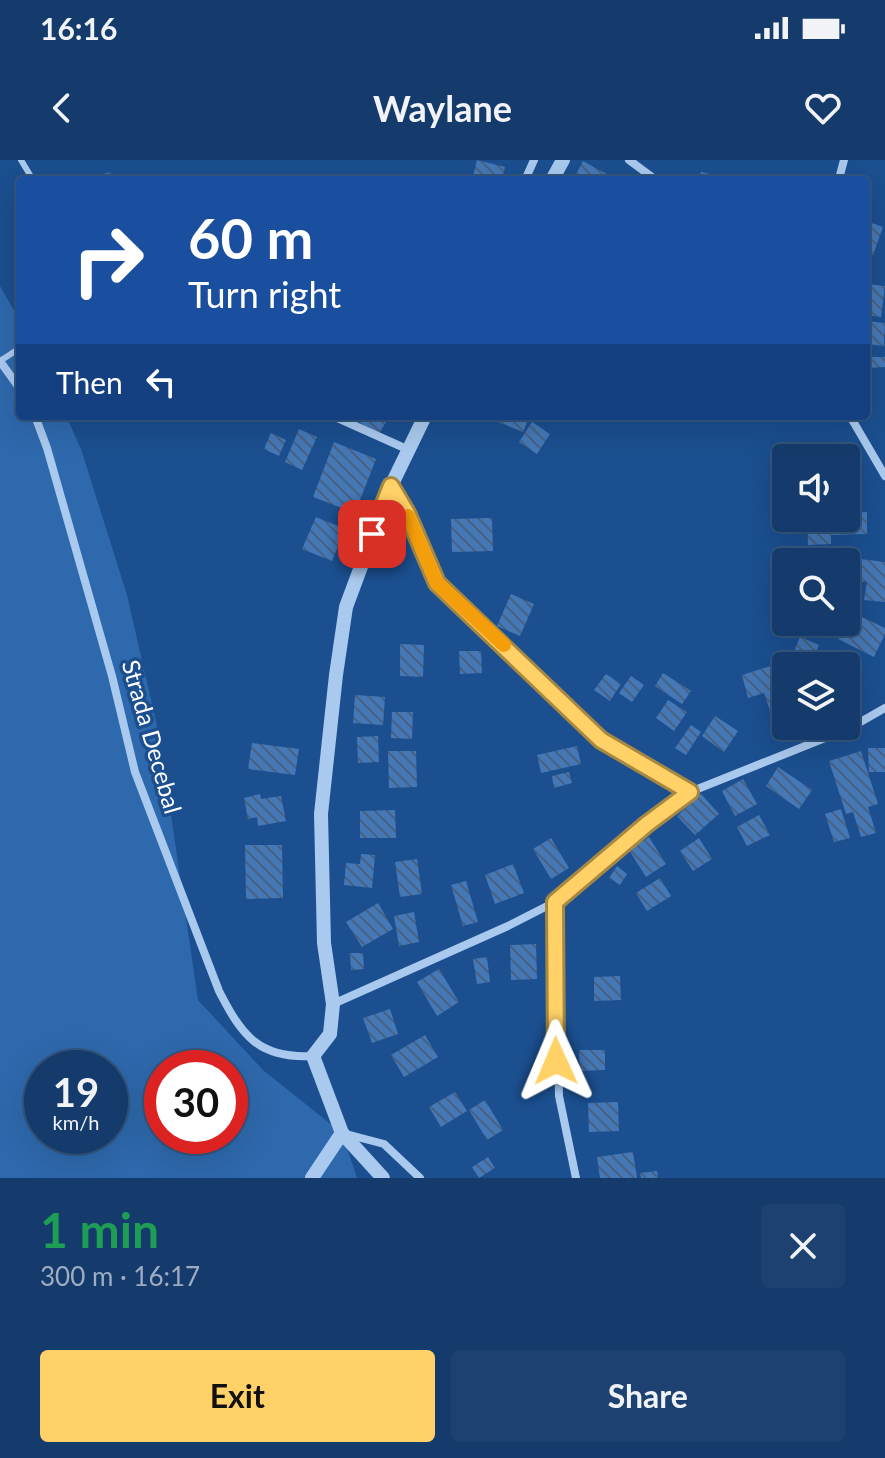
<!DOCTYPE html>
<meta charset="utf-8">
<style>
body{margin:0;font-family:Lato,sans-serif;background:#1d4271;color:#f1f3f6;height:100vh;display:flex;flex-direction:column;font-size:30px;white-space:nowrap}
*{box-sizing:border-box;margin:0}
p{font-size:26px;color:#9dadc1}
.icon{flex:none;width:44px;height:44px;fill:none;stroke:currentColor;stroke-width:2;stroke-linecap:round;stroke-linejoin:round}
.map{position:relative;height:1018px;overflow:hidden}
.side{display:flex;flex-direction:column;background:#143b6b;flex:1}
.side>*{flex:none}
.top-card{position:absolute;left:16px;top:16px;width:854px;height:244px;border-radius:8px;box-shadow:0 8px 32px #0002,0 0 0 2px #33557e;background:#1a4fa0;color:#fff;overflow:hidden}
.fabs{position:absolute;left:772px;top:284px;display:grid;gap:16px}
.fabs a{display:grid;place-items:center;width:88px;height:88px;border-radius:8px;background:#143b6b;box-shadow:0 8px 32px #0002,0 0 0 2px #33557e;font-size:40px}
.speed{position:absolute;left:24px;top:890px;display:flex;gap:16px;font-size:40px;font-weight:700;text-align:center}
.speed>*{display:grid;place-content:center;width:104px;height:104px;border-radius:50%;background:#143b6b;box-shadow:0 8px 32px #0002,0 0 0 2px #33557e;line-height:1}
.speed small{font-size:20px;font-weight:400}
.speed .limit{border:12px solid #d22;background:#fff;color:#111}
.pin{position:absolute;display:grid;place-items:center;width:68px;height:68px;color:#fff;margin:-34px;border-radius:16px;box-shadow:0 4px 12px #0006}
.me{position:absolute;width:88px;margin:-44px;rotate:359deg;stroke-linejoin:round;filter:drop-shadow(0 0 6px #0008)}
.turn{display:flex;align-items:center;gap:28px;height:168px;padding:0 40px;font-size:36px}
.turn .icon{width:104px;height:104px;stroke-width:2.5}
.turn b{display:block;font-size:56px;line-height:68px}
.then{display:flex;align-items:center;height:76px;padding:0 40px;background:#0003;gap:16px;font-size:30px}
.round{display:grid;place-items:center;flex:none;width:84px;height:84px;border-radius:8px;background:#1d4271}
.summary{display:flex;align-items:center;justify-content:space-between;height:136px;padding:0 40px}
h1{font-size:48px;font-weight:700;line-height:60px;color:#1e9e55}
.cta{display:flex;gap:16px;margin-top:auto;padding:16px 40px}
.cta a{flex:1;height:92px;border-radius:8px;background:#ffd166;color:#111;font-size:32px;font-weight:700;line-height:92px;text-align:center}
.cta a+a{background:#1d4271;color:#f1f3f6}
.status{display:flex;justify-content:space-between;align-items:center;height:56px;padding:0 40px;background:#143b6b;direction:ltr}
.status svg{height:22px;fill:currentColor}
header{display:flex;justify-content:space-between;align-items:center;height:104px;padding:0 40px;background:#143b6b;font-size:36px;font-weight:700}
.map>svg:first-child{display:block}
.green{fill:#2e69ad;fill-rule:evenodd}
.building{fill:url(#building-back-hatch)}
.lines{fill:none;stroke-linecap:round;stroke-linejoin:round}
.service{stroke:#a9c9ee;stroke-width:6}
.minor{stroke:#a9c9ee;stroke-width:8}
.tertiary{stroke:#a9c9ee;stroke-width:14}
.route-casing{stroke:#a68842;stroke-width:20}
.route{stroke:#ffd166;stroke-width:14}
.slow{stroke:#f59e0b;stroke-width:14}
.labels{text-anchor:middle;stroke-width:7;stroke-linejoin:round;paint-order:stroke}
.street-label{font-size:24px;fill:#fff;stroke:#1b4f8f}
</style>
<div class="status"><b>16:16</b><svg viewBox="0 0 49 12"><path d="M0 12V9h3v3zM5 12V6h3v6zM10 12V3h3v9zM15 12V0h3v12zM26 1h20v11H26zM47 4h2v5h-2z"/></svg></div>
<header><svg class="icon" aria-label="back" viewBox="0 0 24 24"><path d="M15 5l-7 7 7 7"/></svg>Waylane<svg class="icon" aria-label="heart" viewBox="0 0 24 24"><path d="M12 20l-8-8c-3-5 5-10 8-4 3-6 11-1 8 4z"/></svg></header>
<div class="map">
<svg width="885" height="1018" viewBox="0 0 885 1018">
<defs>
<pattern id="building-back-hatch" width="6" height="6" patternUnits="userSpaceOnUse" patternTransform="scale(2)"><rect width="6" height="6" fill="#4478b7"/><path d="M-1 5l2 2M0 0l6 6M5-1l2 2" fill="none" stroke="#486282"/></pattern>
</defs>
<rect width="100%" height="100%" fill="#1b4f8f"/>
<path class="green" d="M0,126L20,161V256H66L81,289L127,435L160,579L198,840L264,911L342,973L357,1018H0ZM42,908H110V976H42ZM162,908H230V976H162Z"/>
<path class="building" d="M477,0L505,7L502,20H472Z
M583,1L614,18L613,20H573Z
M110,12L113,20H88V19Z
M701,12L731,19V20H699Z
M866,61L883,67L873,95L866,92Z
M866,124L885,126L881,157L866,155Z
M866,161L885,163L884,186L866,184Z
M868,197H885V207L868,208Z
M359,256H390L378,275L356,260Z
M498,256H530L523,272L496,261Z
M532,262L550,274L537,294L519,282Z
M299,269L317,277L302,310L285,302Z
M271,273L286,280L279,296L264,289Z
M334,282L376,299L355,353L313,337Z
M867,352V374L831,375V384L808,385L807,358H846V353Z
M316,357L345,369L332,401L302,389Z
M492,358L493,391L452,392L451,359Z
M836,396L885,402V442L864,440L867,422L846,419V402H836Z
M511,434L534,444L520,476L497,466Z
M851,452L885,468V474L874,497L838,479Z
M800,477L819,485L812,502L793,494Z
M400,484L424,485L423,517L400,516Z
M459,491H481L482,513L460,514Z
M780,503L786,524V547L771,553L764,533L748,538L742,515Z
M663,513L691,531L682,544L655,526Z
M606,514L621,524L610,541L594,530Z
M631,516L644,525L632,542L619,533Z
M355,535L385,537L383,565L353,563Z
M668,540L687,552L674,571L656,558Z
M392,552H413L412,579L391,578Z
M715,556L738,571L724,592L702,576Z
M691,565L701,572L686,595L675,588Z
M378,576L379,602L358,603L357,577Z
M252,583L299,589L295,615L248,609Z
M577,586L581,604L541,613L537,595Z
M868,588H885V612H869Z
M388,591H416L417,627L389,628Z
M861,591L878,644L868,647L876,673L861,677L853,652L846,654L829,601Z
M778,607L812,630L799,649L766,626Z
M569,612L572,623L554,628L552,616Z
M743,619L757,644L735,656L722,631Z
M260,634L261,639L281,636L286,661L258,666L257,657L248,659L244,638Z
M701,634L719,654L695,675L677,656Z
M841,649L850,678L834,682L825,654Z
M395,650L396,678H360V651Z
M759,655L770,675L747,686L737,667Z
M649,677L666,704L646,717L629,690Z
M551,678L569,708L551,719L533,689Z
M699,678L712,699L693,711L680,691Z
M245,685H282L283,738L246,739Z
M361,694L375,695L372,728L344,725L346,703L360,704Z
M417,699L422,734L400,737L395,702Z
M513,704L524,733L495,744L485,715Z
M617,706L627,714L620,725L609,718Z
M660,718L671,736L647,751L636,733Z
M466,721L478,762L463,766L451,725Z
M378,743L393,769L362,787L346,762Z
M414,752L419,782L399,786L394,756Z
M536,784L537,819L511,820L510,785Z
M350,793H363L364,809L351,810Z
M487,797L490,822L477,824L473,799Z
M439,809L459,842L437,856L417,822Z
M620,816L621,840L594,841V817Z
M390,849L398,874L372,883L363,858Z
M425,875L438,897L404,917L391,895Z
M579,890H605V910L580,911Z
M455,932L467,951L441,967L429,947Z
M485,940L503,970L487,980L469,950Z
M618,942L619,971L589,972L588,943Z
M633,992L637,1018H600L597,997Z
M488,997L495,1008L479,1018L472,1007Z
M657,1011L658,1018H641L640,1013Z"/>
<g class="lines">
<path class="service" d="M21,0L33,20
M0,201L20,188"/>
<path class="minor" d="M629,0L656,20
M525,20L534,0
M835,20L840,15L844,0
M0,201L20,229
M35,256L47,288L112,516L135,612L219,831C242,876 259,899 313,896
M333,256L409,290
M850,256L885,316
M391,326L407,353L437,423L601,580L690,632
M555,742L559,936L576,1018
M333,844L508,766L555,742L647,664L690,632L850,568L885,548
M346,974L384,984L420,1018"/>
<path class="tertiary" d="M552,20L563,0
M312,1018L342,973
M383,1018L342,973L313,896L330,874L333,844L324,783L321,654L336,515L346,447L391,326L425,256"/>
</g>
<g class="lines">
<g class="route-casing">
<path id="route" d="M372,374L391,326L407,353L437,423L601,580L690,632L647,664L555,742L556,901"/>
</g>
<use href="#route" class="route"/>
<path class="slow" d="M408,356L437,423L504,485"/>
</g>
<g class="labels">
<g class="street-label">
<text transform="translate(151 577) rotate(74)" y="8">Strada Decebal</text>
</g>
</g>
</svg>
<div class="fabs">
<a><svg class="icon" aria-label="sound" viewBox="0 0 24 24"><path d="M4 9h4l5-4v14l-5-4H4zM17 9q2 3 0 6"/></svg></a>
<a><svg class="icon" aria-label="search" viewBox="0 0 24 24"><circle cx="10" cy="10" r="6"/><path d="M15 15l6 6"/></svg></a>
<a><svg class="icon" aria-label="layers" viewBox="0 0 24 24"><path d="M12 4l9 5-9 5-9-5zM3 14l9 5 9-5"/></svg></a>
</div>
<div class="speed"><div>19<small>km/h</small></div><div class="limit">30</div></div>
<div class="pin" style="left:372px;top:374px;background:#d93025"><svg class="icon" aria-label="arrive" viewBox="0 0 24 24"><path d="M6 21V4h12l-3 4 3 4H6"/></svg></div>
<svg class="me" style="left:556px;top:901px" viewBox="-20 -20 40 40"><path d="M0-17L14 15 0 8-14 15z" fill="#ffd166" stroke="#fff" stroke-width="4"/></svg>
<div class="top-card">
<div class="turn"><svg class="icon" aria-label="right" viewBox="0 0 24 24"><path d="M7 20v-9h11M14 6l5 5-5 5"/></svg><div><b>60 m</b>Turn right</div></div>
<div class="then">Then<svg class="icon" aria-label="left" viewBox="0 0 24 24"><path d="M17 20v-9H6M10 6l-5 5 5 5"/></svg></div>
</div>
</div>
<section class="side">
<div class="summary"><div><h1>1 min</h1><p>300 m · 16:17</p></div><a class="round"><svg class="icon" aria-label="close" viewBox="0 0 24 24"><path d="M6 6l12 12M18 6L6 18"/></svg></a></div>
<div class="cta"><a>Exit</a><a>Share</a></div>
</section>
